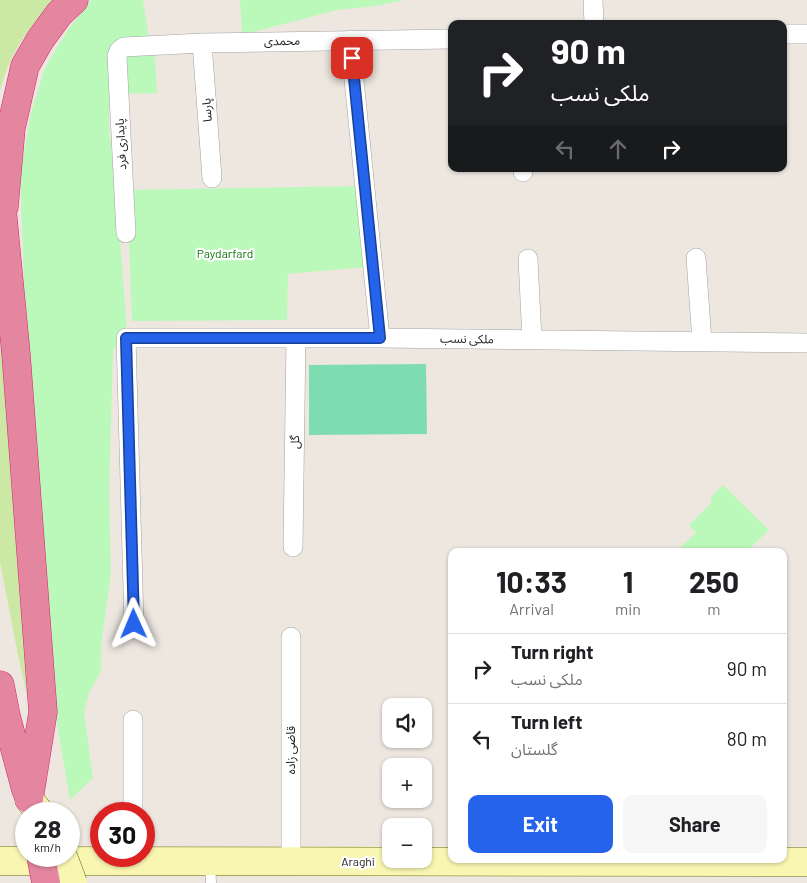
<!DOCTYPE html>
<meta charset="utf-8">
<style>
body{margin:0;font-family:Barlow,"Noto Sans Arabic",sans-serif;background:#f6f6f6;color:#202124;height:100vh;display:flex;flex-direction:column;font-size:19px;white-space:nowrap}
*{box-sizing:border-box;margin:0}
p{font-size:16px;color:#757577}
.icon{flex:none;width:28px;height:28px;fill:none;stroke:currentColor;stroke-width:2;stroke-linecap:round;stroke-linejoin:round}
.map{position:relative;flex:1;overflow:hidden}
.panel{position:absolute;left:448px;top:548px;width:339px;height:315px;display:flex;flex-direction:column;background:#fff;border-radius:10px;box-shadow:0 1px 4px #0004}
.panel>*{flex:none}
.top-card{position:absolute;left:448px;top:20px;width:339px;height:152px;border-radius:10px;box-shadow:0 1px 4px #0004;background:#202124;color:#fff;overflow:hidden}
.buttons{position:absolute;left:382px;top:698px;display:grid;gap:10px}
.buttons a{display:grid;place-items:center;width:50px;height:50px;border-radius:10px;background:#fff;box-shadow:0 1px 4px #0004;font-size:25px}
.speed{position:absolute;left:15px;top:802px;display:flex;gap:10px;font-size:25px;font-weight:700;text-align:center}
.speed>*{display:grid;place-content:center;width:65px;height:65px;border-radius:50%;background:#fff;box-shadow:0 1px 4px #0004;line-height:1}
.speed small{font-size:12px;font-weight:400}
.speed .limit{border:8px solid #d22;background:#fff;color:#111}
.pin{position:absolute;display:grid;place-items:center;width:42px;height:42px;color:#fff;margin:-21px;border-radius:10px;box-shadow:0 2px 8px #0006}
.me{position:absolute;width:55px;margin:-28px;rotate:359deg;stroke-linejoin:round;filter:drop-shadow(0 0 4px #0008)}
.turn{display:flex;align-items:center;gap:18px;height:105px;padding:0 20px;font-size:22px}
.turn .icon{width:65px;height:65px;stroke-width:2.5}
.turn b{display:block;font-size:35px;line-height:42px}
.lanes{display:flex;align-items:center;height:48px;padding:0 20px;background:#0003;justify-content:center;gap:25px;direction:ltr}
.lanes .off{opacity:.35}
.eta{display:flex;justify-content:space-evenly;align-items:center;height:85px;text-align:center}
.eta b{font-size:30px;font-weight:700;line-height:35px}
.action{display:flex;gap:10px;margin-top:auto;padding:10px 20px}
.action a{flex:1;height:58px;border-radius:10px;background:#2563eb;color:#fff;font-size:20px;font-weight:700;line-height:58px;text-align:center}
.action a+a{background:#f6f6f6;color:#202124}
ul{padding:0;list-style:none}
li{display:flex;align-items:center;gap:15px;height:70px;padding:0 20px;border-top:1px solid #e0e0e0}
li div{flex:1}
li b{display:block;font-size:19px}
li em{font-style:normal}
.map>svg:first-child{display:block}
.grass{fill:#cbe8a5}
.park{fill:#bbf9bb}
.pitch{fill:#7dddb0}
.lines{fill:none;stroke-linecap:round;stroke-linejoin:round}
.lane-casing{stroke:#a2a2a2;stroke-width:11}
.street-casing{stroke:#a2a2a2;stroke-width:20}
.secondary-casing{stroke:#6c6f05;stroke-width:29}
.highway-casing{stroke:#d4246f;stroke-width:29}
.lane{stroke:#fff;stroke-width:10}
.street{stroke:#fff;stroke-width:19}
.secondary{stroke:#f9f6b2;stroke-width:28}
.highway{stroke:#e586a0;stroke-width:28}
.secondary-bridge-casing{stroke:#6c6f05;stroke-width:29;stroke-linecap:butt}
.highway-bridge-casing{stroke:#d4246f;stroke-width:29;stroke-linecap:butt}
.secondary-bridge{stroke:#f9f6b2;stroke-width:28}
.highway-bridge{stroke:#e586a0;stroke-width:28}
.route-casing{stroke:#184099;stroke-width:12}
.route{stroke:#2563eb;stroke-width:9}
.labels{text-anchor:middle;stroke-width:4.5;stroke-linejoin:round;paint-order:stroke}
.street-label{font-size:12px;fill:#1b1b1b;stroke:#fff}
.park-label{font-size:12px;fill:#0b760b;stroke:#fff}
</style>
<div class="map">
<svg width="807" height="883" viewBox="0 0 807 883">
<rect width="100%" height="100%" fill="#ede7e0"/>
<path class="grass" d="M0,0H56C26,31 12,48 0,91Z
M0,342L14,468L33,723L18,655L0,562Z"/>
<path class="park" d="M91,0H143L149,38H154L157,93L109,94V127L119,225L127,331L117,342L113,352L109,493L111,573L101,646V671L89,693L84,713L93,778L70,800L51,689L26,335L20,173L31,113L45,68L67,31Z
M240,0H405L376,6L337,10L242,35Z
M362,186L366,267L288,274L287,320L132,321L127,190Z
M723,485L769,530L747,551H676L696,533L689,525L712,502L710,498Z"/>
<path class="pitch" d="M426,364L427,434L309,435V365Z"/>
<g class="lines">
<g class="lane-casing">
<path id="lane" d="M210,862L211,883"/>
</g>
<g class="street-casing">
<path id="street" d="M593,0L594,24
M782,34H807
M350,40L380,338
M202,43L212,178
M523,169V172
M126,233L117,56L119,51L124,47L202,43L451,39
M696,258L702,342
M528,259L532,340
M293,547L296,338
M134,624L126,338H380L807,343
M133,720V814
M291,862V637"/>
</g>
<g class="secondary-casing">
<path id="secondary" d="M29,799L41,814
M0,861L807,862"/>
</g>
<g class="highway-casing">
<path id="highway" d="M0,188L16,354L43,712L29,799
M4,207L11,128L25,66L40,40L59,14L74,0
M0,685L6,716L26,790"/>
</g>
<use href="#lane" class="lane"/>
<use href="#street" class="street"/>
<use href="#secondary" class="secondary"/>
<use href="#highway" class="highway"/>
<g class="secondary-bridge-casing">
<path id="secondary-bridge" d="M63,856L73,883"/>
</g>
<g class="highway-bridge-casing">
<path id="highway-bridge" d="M41,856L46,883"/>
</g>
<use href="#secondary-bridge" class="secondary-bridge"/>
<use href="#highway-bridge" class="highway-bridge"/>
</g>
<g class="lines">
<g class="route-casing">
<path id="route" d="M134,624L126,338H380L352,58"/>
</g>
<use href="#route" class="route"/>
</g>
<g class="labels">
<g class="street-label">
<text transform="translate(282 41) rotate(-1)" y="4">محمدی</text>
<text transform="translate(207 110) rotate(-94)" y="4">پارسا</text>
<text transform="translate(121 144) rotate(-93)" y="4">پایداری فرد</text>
<text transform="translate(467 339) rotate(1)" y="4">ملکی نسب</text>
<text transform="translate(295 442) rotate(-89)" y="4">گل</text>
<text transform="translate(291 750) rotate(-90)" y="4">قاضی زاده</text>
<text x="358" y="866">Araghi</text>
</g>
<g class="park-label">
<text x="225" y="258">Paydarfard</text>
</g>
</g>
</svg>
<div class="buttons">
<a><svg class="icon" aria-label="sound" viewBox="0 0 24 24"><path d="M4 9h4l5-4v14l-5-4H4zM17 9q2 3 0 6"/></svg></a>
<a>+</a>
<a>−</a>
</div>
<div class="speed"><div>28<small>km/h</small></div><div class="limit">30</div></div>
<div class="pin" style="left:352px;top:58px;background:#d93025"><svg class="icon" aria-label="arrive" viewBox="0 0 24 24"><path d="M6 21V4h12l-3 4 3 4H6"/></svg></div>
<svg class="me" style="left:134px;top:624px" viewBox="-20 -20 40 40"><path d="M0-17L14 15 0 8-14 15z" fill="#2563eb" stroke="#fff" stroke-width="4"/></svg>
<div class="top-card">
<div class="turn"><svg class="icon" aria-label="right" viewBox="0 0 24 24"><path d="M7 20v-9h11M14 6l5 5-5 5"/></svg><div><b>90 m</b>ملکی نسب</div></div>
<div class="lanes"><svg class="icon off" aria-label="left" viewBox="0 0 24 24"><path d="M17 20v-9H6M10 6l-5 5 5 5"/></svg><svg class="icon off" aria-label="ahead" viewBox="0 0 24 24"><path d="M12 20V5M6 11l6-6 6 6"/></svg><svg class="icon" aria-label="right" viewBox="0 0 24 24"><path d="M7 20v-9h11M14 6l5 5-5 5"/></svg></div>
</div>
<section class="panel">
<div class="eta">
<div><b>10:33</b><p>Arrival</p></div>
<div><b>1</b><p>min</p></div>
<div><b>250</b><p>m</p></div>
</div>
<ul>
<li><svg class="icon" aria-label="right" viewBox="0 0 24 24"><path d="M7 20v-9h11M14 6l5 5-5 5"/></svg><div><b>Turn right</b><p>ملکی نسب</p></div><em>90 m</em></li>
<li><svg class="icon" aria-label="left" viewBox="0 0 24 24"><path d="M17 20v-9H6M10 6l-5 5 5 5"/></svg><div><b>Turn left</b><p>گلستان</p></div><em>80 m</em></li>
</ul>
<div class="action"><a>Exit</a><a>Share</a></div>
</section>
</div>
